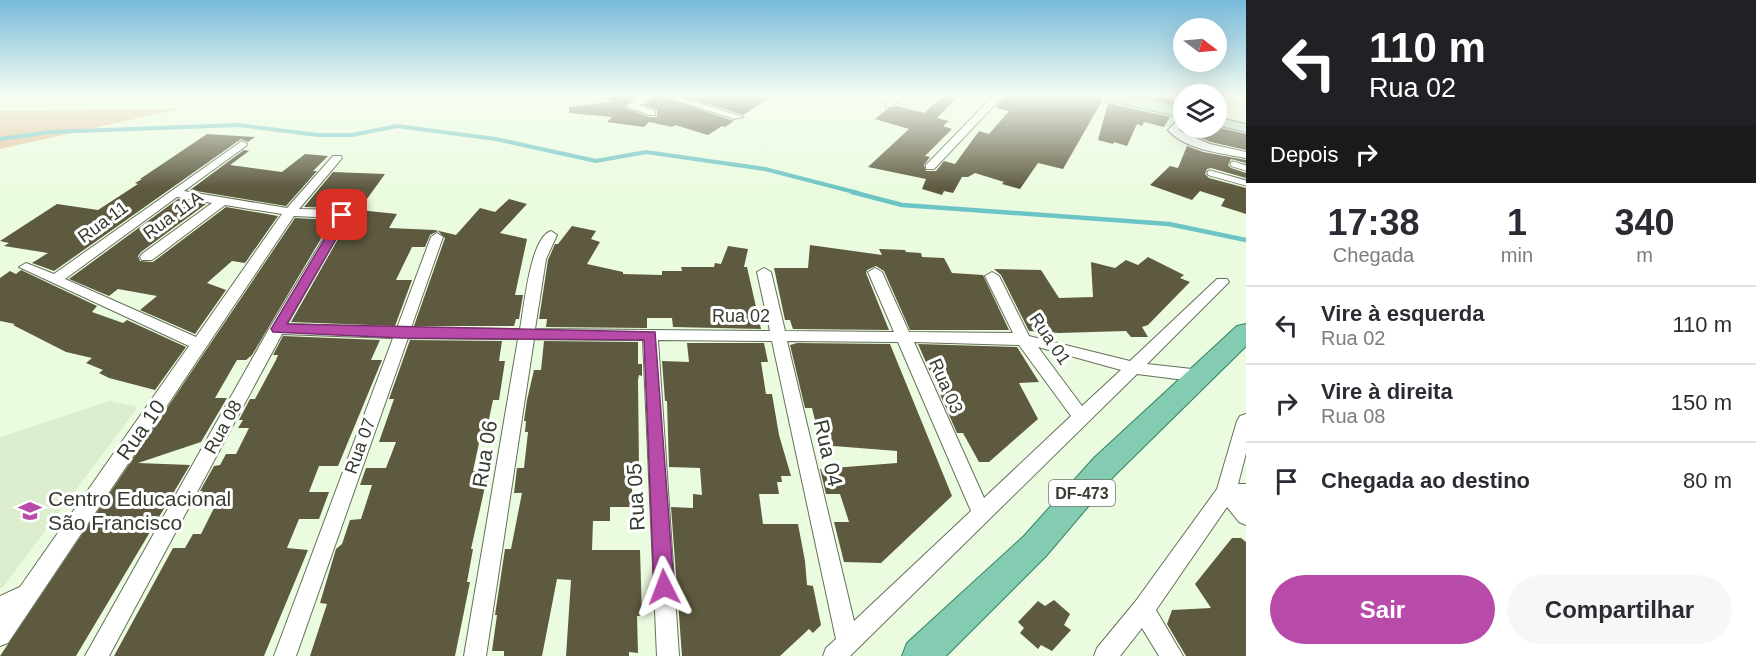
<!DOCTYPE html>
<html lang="pt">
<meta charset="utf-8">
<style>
body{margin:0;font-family:Arial,sans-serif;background:#f7f7f7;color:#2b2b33;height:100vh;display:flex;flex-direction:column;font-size:22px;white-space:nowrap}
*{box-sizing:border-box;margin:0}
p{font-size:20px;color:#7c7c81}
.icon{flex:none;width:33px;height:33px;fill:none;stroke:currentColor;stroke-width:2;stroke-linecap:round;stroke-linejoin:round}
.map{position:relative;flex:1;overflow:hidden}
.drawer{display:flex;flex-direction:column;background:#fff;width:510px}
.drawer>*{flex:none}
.hud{background:#202124;color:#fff;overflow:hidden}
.needle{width:39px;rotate:106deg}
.controls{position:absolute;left:1173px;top:18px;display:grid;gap:12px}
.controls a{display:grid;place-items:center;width:54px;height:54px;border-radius:50%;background:#fff;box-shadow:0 6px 24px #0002;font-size:30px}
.pin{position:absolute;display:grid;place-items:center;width:51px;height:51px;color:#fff;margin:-26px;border-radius:12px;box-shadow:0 3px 9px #0006}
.me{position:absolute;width:66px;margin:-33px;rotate:357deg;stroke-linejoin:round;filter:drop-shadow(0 0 4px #0008)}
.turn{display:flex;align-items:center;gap:21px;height:126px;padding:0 24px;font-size:27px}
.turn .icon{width:78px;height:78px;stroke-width:2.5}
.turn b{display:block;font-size:42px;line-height:51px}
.then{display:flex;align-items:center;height:57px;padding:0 24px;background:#0003;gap:12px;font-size:22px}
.eta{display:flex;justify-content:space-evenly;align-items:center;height:102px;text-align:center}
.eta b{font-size:36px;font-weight:600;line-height:42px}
.primary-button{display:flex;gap:12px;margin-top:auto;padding:12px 24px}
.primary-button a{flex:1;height:69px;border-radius:36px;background:#b84aa9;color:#fff;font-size:24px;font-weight:600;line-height:69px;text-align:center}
.primary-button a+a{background:#f7f7f7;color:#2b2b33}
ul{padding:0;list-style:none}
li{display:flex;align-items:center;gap:18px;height:78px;padding:0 24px;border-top:2px solid #e1e1e2}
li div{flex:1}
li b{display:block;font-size:22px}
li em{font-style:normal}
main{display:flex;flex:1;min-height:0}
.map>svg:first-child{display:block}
.built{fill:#dceece}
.green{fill:#e5c39f}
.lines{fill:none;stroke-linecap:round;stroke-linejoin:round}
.stream-far1{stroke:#6dc4c4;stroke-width:4}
.stream{stroke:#6dc4c4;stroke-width:4.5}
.building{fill:#5e5a40}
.lane-casing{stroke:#64715a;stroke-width:7}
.street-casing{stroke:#64715a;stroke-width:2}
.secondary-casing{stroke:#64715a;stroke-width:2}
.primary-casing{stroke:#328462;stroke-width:2}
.lane{stroke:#fff;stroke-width:5}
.street{fill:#fff;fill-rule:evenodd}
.secondary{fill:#c1e6d8;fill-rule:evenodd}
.primary{fill:#83ccb1;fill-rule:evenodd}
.route{fill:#b84aa9;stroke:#78306e;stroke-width:1.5}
.labels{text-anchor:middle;stroke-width:6;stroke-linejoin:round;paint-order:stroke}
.shield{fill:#fff;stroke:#72766f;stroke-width:1.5}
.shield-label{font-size:16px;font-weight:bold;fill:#363c31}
.street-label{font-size:18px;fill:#363c31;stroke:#fff}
.near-street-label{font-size:21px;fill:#363c31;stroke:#fff}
.near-poi-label{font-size:21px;fill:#363c31;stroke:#fff;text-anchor:start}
</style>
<main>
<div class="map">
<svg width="1246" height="656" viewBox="0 0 1246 656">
<rect width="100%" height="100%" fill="#ebfbe0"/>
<path class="built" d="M110,401L138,407L4,586L0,588V437Z"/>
<path class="green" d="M179,109L0,149V111Z"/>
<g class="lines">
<path class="stream-far1" d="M0,139L50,132L239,125L318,135H352L397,126L496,139L596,161L646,152L765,169L858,193"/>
<path class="stream" d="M852,192L902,205L1169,224L1246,240"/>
</g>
<path class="building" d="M606,96H638L624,107L649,117H657V110L644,105L656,96H660L734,121L725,127L722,126L708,135L675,125L672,127L649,122L644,127L607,122L612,117L569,113V107L611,102Z
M683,96H772L743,115Z
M943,96L957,97L937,118L949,121L943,126L952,129L925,156L930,157L924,165L926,171H936L944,161L955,164L979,131L989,134L1009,111L996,108L1005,96H1098L1102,101L1063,169L1038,163L1020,189L1002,184L1004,182L975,173L968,177H962L953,193L944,191L942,195L922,189L926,179L868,167L909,129L875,119L887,109L897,106L924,113Z
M1132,96H1174L1171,101L1179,103L1177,106Z
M1108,103L1170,117L1164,127L1144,122L1142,126L1137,124L1127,146L1114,142L1113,144L1098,140Z
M1216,127L1246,134V150L1211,142L1191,134L1194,128Z
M207,134L255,137L248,142L241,139L54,271L32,263L48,253L4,246L9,243L0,241L57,204L98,210L138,184L135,183L142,179H140Z
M1187,146L1203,152L1246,160V163L1231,159L1228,165L1231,168L1246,173V178L1211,168L1207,169L1205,174L1209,178L1246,188V214L1221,206L1225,199L1200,191L1192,200L1150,185L1170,166L1178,168Z
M244,150L249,151L230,165L282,172L305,154L328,156L313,171H317L286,206L190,190Z
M333,172L385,174L359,210L397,214L389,228L435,230L456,235L480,208L495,212L509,199L527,204L500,233L527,239L515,295H523L519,319H516L514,326H414L445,238L438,231L430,235L425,247H412L396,280H412L395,326L291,322L350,218L339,208L304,207Z
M178,199L206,204L141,252L138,256L140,261L153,262L226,207L278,216L245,263L232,261L207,283L226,290L195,334L140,310L157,296L118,289L109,296L69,279Z
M295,218L332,220L252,355L246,360H237L215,398H227L201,442L138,463L190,465L76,656H0Z
M572,226L596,231L591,239L600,242L587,264L623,272V274L662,275V271H682L681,267H714L715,263L721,264L728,246L748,249L744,267H747L761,329L673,327L672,318H647V328L546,327L547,319H539L548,260L555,244H558Z
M810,245L882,255L879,249L905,250L906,252L921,253L922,257L944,258L952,273L983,275L1009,330H910L884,271L876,266L867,270L866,273L889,330L793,329L790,320H785L774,268H808Z
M1148,257L1184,275L1180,278L1190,282L1148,325L1142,327L1148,337H1131L1126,331L1059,333L1029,331L1001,275L994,269L1041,270L1059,298L1093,297L1091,262L1115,268L1126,260L1138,265Z
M21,270L97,306L92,312L123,323L127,320L186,347L155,390L109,378L99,373L103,370L86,363L92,358L66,352L13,325L15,324L0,321V278L10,271L16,274Z
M283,336L380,340L371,360H382L338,466H319L309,492H329L319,519H299L287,548L308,550L264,656H114L173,548H185L193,534H201L215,506H195L203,491H200L214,466L220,465L226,454H236L249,428H238L243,420H239L250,399H255L276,360L278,355H273Z
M410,340L502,341L499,361H505L499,400H493L484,443H479L473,471L489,469L471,549H473L467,582H470L455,656H310L327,604L320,603L336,549L342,544L350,520L361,519L372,485H360L366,468H386L396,442H379L394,399H389Z
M544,341L638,342V364H642V376L639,375L638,380L639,468H632V493H639L640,507H610V521H593L592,550H640L642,616H637L638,653L629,652V656H566L571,580L557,579L542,656H504V651H492L497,615H495L505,549H511L522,493H514L517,468H524L528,432H525L526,421H524L527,400L534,370H541Z
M687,343H764L768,362H761L766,394H772L779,435L791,476H781L782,482H777L779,494H759L763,524H798L805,561L807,585L813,586L821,625L813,633L809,629L780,656H682L671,507L693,508V494L702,495L700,468L669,467L667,401H665L662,361L689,362Z
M797,343L890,344L952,496L881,563L844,562L834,522H849L840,494H826L820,469L897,463V451L821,445L812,408H805L790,345Z
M918,344L1017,347L1039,382L1019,383L1038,419L989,462H979L963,433H957Z
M1232,538H1241L1246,542V656H1186L1167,624L1172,610L1211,608L1195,584Z
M1054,600L1070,614L1064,625L1071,630L1052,651L1041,645L1038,649L1020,633L1024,628L1018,622L1038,601L1045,606Z"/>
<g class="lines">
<g class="lane-casing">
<path id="lane" d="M1233,164L1246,168
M1210,173L1246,183"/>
</g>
<g class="street-casing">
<path id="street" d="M642,96H654L639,105L655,111V115H649L626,106Z
M662,96H676L743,117L735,119Z
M894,96H904L892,107H886V103Z
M993,96H1003L934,169H926V165Z
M1184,113V123L1179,130L1182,132L1210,144L1246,152V158C1221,153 1185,150 1168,130Z
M242,141L247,144L246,146L184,191L287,208L333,156H341L342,158L299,209L339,210L348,217L287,324L397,328L431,237L437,233L443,237L411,328L520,329C524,309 530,237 551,231L557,235L546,259L535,329L770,331L757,272L764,268L771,272L785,331L894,332L868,272L875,268L882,272L909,332L1013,333L985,276L992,272L999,276L1029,336L1130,361L1217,279H1227L1229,282L1147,364L1201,370L1207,372L1209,376L1207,380L1201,382L1137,374L850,656H823L826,648L836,639L772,341L658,340L679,656H657L643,340L534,339L486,656H464L518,339L408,338L296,656H274L393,338L282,334L109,656H85L269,329L336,218L294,216L8,643L0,646V596L20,587L189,346L19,267L26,263L54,274ZM177,197L212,203L142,254L140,257L142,260H152L225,205L282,214L196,337L65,279ZM787,341L898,342L971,511L854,621ZM914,342L1019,345L1071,416L984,498ZM1038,347L1121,370L1082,406Z
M1246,414V453L1238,484H1246V525L1239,522L1227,507L1156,610L1183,656H1159L1142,628L1120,656H1094L1097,648L1135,602L1217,489L1237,421L1240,416Z"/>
</g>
<g class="secondary-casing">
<path id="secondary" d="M1100,96H1123L1184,110V118L1102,99Z
M1216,117L1246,124V132L1216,125Z"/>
</g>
<g class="primary-casing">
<path id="primary" d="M1246,324V346L1114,476L1046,556L946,656H902L907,643L1024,536L1094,458L1237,326Z"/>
</g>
<use href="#lane" class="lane"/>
<use href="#street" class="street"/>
<use href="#secondary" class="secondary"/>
<use href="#primary" class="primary"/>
</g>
<linearGradient id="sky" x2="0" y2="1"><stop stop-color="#77bada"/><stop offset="0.51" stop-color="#f6fdf1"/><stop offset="1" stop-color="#f6fdf1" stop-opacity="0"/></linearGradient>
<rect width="1246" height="188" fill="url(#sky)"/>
<path class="route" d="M342,212L347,215V220L287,324L655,332L674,587L671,594L664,596L657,594L654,587L644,340L401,338L273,332L271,329L336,220V215Z"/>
<defs>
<g id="school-bare" transform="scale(1.8)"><path d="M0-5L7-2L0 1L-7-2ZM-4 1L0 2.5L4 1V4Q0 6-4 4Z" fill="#b84aa9" stroke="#fff" stroke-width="2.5" paint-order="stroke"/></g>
</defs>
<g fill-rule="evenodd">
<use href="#school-bare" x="30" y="511"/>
</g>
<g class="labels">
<rect class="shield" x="1049" y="480" width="66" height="26" rx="4.5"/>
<g class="shield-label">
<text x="1082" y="499">DF-473</text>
</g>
<g class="street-label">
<text transform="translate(173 215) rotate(-36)" y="6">Rua 11A</text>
<text transform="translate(103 222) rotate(-36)" y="6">Rua 11</text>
<text x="741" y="322">Rua 02</text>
<text transform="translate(1050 339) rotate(56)" y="6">Rua 01</text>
<text transform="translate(946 386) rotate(66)" y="6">Rua 03</text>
<text transform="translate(223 427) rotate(-61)" y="6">Rua 08</text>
<text transform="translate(360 446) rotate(-70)" y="6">Rua 07</text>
</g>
<g class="near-street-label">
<text transform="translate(141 430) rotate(-55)" y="7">Rua 10</text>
<text transform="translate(828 453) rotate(77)" y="7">Rua 04</text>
<text transform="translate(485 454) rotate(-81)" y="7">Rua 06</text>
<text transform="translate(636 497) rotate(-93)" y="7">Rua 05</text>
</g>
<g class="near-poi-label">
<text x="48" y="506">Centro Educacional<tspan x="48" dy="24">São Francisco</tspan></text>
</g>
</g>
</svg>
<div class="controls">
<a><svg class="needle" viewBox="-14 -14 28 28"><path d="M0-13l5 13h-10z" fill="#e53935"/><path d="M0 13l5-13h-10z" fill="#7c7c81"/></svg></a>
<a><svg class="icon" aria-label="layers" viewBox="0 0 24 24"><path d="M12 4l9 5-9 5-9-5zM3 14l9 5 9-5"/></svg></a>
</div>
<div class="pin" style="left:342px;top:215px;background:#d93025"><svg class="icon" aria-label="arrive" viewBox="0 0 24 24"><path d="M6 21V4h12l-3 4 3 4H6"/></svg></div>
<svg class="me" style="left:664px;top:587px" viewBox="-20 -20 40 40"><path d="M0-17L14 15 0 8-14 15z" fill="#b84aa9" stroke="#fff" stroke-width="4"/></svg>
</div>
<section class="drawer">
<div class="hud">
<div class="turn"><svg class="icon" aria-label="left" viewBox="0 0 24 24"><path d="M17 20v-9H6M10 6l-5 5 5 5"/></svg><div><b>110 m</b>Rua 02</div></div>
<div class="then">Depois<svg class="icon" aria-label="right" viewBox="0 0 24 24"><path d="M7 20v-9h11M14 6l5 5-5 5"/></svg></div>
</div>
<div class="eta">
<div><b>17:38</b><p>Chegada</p></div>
<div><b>1</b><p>min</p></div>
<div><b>340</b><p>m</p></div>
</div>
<ul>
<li><svg class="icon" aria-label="left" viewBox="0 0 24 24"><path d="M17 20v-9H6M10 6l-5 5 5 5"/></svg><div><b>Vire à esquerda</b><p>Rua 02</p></div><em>110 m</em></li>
<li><svg class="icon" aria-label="right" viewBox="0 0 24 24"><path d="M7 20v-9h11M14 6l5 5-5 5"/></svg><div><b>Vire à direita</b><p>Rua 08</p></div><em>150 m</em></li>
<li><svg class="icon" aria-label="arrive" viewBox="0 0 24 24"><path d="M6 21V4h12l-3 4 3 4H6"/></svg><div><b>Chegada ao destino</b></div><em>80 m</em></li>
</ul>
<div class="primary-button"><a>Sair</a><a>Compartilhar</a></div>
</section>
</main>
